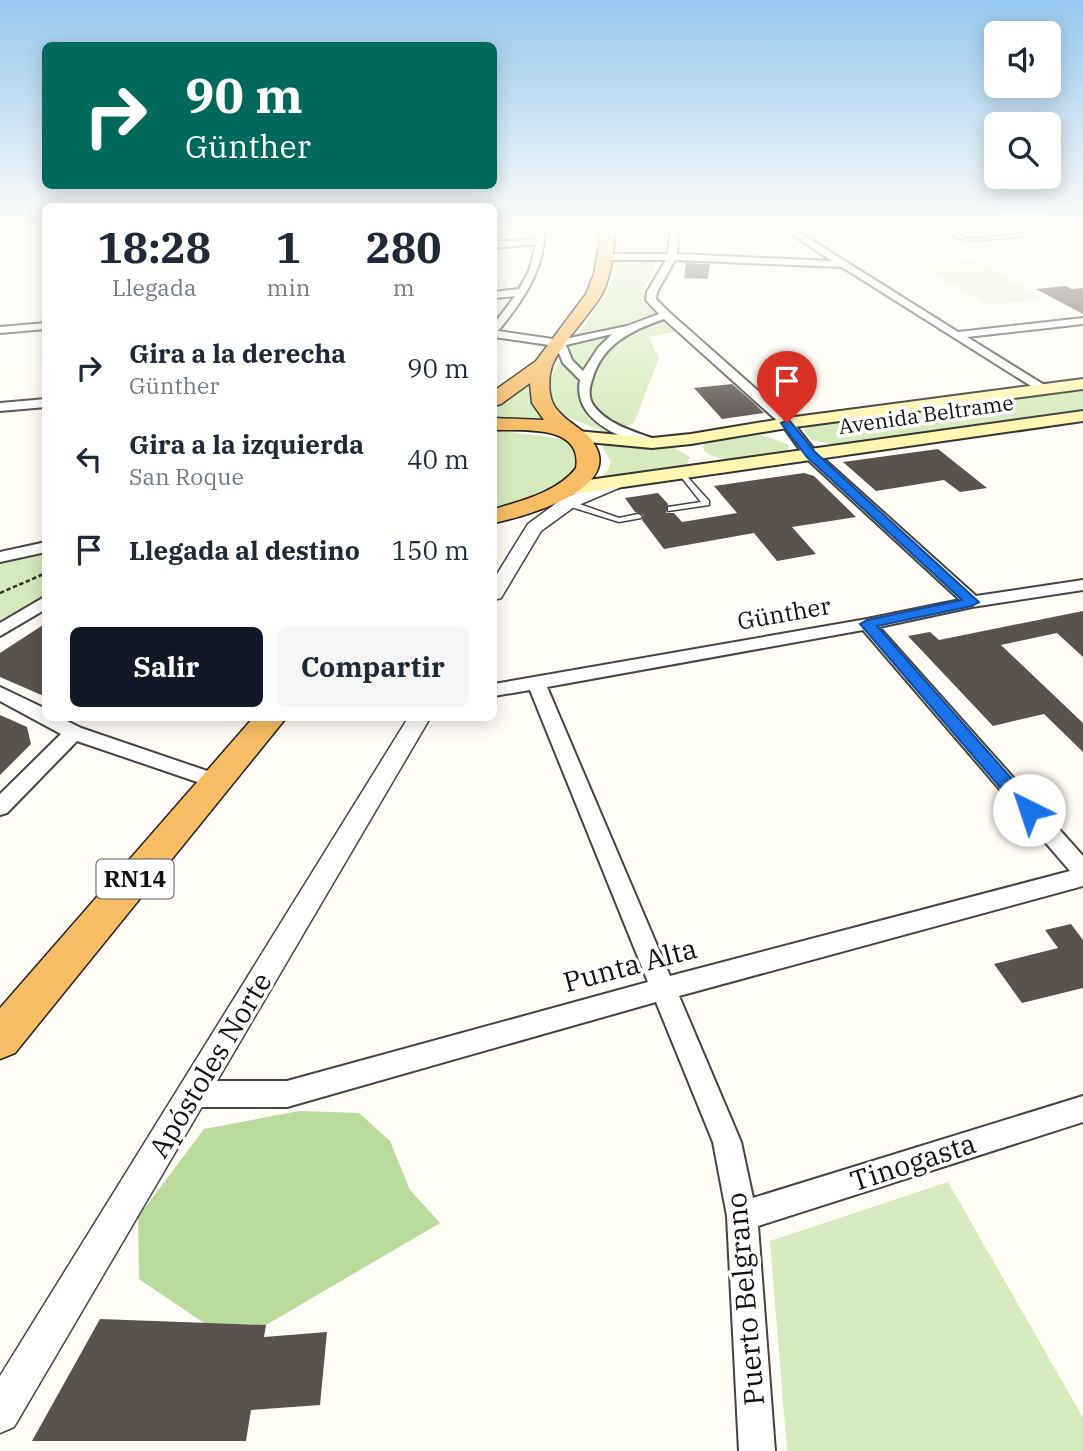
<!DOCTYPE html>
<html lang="es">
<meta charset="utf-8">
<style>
body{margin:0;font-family:"IBM Plex Serif",serif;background:#f6f6f7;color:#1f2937;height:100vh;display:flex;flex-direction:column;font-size:26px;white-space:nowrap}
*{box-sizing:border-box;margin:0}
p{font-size:23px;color:#747a83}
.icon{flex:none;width:38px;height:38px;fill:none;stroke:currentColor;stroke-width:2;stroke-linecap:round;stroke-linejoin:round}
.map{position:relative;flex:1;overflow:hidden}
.side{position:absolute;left:42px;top:203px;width:455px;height:518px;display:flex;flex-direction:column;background:#fff;border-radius:10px;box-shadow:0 4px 18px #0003}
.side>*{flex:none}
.banner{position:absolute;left:42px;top:42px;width:455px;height:147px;border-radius:10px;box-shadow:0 4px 18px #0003;background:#00695c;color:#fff;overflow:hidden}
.tools{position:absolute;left:984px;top:21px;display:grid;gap:14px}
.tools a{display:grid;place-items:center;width:77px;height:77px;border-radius:10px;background:#fff;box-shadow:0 4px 18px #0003;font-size:35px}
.pin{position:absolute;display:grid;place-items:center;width:60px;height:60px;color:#fff;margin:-72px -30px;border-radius:50% 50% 50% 0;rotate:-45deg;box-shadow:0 0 7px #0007}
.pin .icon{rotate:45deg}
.me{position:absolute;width:77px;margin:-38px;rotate:319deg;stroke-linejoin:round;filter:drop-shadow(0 0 5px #0008)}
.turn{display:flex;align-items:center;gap:24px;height:147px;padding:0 28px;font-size:32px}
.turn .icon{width:91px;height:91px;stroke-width:2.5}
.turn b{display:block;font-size:49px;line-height:60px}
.eta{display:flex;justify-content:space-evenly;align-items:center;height:119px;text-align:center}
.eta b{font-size:42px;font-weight:800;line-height:49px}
.primary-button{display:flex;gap:14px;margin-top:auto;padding:14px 28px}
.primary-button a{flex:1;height:80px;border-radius:10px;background:#111827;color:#fff;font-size:28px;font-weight:800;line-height:80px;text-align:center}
.primary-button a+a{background:#f6f6f7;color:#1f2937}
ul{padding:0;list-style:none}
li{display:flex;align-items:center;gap:21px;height:91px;padding:0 28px}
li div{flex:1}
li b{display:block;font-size:26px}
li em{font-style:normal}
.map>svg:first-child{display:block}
.green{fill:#d5ebbd}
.forest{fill:#b9dc9c}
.pitch{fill:#e6f2cf}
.building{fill:#5a524d}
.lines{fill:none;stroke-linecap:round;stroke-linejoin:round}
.service-casing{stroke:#444;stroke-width:3}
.minor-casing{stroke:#444;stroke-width:4}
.tertiary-casing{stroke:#444;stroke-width:3}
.secondary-casing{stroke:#333;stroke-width:4}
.trunk-casing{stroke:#222;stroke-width:3}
.path{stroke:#333;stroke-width:2.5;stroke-dasharray:4.5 2.5;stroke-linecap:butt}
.service{fill:#fff;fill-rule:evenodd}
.minor{fill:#fff;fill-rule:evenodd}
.tertiary{fill:#fff;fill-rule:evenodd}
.secondary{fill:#fff6b0;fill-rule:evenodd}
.trunk{fill:#f7bc64;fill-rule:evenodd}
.route{fill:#1a73e8;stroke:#114b97;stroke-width:2}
.labels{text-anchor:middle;stroke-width:7;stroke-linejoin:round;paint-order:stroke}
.far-street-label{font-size:21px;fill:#111;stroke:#fff}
.shield{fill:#fff;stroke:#585858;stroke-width:2}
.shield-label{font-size:23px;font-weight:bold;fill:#111}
.street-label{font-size:24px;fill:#111;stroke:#fff}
.near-street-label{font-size:28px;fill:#111;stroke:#fff}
</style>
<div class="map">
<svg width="1083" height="1451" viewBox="0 0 1083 1451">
<rect width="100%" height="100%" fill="#fffdf5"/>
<path class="green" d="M623,229H667L664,254H622Z
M619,260L656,262L643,291L648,305L676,332L648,337L659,358L634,423L607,433L555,412L547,393L554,370L606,294Z
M528,382L531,403L558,427L516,420L494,421V404Z
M1083,388V409L835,445L812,440L804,431L807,427L818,424Z
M494,430L564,439L579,448L586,465L560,487L494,509Z
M760,434L789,445L788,449L783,454C757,457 727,467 704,451L703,446L707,442Z
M600,442L674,448L690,457L687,464L681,469L600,478L607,471L611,462Z
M45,547V601L0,631V557Z
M948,1182L1083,1418V1451H787L770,1241Z"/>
<path class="forest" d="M299,1111L359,1113L390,1141L410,1190L440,1223L266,1325L204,1323L139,1279L138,1217L204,1129Z"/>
<path class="pitch" d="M973,261L1045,298L989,305L920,266Z"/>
<path class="building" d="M686,263L710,264L708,279L684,278Z
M1066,286L1071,289L1083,288V314L1036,289Z
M732,384L754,403L764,413L722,419L694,388Z
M938,449L987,488L960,492L944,480L876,491L843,462Z
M804,473L814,476L856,517L792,527L816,554L777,561L754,533L664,549L642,520L644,515L635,512L625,498L658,493L668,504L666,513H674L682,522L737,513L714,486Z
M1083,611V657L1057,633L1001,645L1083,723V752L1044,714L993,726L908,636L930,632L939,640Z
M46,623V697L0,677V653Z
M0,715L27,727L31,744L0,775Z
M1071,924L1083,940V988L1022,1003L994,964L1058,948L1045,930Z
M100,1319L266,1325L264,1337L327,1332L320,1405L251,1410L246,1441H32Z"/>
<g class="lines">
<g class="service-casing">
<path id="service" d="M945,229H950L963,237L975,239L1069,229L1083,230L975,241L956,238Z
M681,471L683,472L709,501V505L668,511V507L701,502L678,473Z
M565,501H571L619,518L638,514L642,516L641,518L619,522L565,505Z"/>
</g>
<g class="minor-casing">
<path id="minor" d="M537,229H545C544,269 524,300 498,331L560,340L627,326L659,314L646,300L647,292L666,260H606L601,257L606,254H668L671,229H679L677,254L832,261L784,229H794L958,332L1083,318V324L967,337L1046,386L1048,389L1042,393L842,267L675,260L657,292L656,299L670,313L791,420L816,452L976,596L1083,580V590L972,607L879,627L1083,856V886L679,996L741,1142L753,1198L1083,1096V1122L758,1226L775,1451H739L727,1216L713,1142L656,1002L287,1107H192L182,1103L178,1094L182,1085L192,1081H287L648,982L530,690L494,696V684L867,619L960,600L806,458L783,426L664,319C632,330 602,344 592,380C589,388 588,399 594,406C608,425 636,432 657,440L659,443L652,447C620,438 572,420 580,380L563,363L556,346L494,337V324L515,296L494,298V292L519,289L529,271L536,244L494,248V242L536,239ZM612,334L598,348L583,371L572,360L566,345ZM863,630L1070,871L670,976L547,687Z
M46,323V329L0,333V327Z
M46,399V407L0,411V403Z
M46,542V552L0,562V552Z
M46,596V609L0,636V623Z
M0,687L46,709V718H61L81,728L225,777L228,782L225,787L218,789L77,741L7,813L0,815V794L61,734L0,701Z"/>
</g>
<g class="tertiary-casing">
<path id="tertiary" d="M615,478L621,479L623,483L621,487L574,507L541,531L501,598L494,600V579L528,524L562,499Z
M408,718H430L14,1427L0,1433V1376Z"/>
</g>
<g class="secondary-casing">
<path id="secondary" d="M1083,379V389L787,428L691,444L652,448L577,441L568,436L577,431L652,438L691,434L787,418Z
M1083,411V421L567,495L557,489L567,483Z"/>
</g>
<g class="trunk-casing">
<path id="trunk" d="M602,229H616C613,251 612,277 601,296C588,317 560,345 552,366C548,378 548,397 555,407C567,424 587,429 596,447C619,491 522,517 494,523V509C521,501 558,492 576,468C583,424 523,431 494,430V418L544,420L532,403L530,383L501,404L494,406V391L536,361L586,294L594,274Z
M253,718H286L15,1053L0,1059V1008Z"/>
</g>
<path class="path" d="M0,593L46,573"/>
<use href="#service" class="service"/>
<use href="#minor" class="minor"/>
<use href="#tertiary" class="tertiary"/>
<use href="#secondary" class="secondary"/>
<use href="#trunk" class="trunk"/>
</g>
<linearGradient id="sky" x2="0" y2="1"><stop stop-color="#95c6ee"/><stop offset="0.53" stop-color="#fffefa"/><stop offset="1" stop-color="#fffefa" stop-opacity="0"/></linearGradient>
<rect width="1083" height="432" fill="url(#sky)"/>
<path class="route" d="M787,420L790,421L815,452L979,602L972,606L877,626L1035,805L1038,810L1035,814H1023L860,624L867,620L962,600L807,457L781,423Z"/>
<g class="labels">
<g class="far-street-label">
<text transform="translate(926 415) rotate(-8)" y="7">Avenida Beltrame</text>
</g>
<rect class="shield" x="96.5" y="859.5" width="77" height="39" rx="5"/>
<g class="shield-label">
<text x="135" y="887">RN14</text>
</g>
<g class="street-label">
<text transform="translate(784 614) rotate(-10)" y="8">Günther</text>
</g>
<g class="near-street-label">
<text transform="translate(630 965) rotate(-15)" y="10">Punta Alta</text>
<text transform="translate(210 1065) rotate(-59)" y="10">Apóstoles Norte</text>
<text transform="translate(913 1162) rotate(-18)" y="10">Tinogasta</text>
<text transform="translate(745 1299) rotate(-95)" y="10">Puerto Belgrano</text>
</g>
</g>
</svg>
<div class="tools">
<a><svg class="icon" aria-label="sound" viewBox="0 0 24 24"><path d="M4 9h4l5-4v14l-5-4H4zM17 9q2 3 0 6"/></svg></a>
<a><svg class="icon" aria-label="search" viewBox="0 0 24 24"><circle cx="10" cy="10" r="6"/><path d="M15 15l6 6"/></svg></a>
</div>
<div class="pin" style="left:787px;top:423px;background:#d93025"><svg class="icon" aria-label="arrive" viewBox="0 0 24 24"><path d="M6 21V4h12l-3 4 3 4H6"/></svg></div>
<svg class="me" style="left:1029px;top:810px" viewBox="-20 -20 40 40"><circle r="19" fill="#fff"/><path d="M0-13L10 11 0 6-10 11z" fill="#1a73e8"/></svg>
<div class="banner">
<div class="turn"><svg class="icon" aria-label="right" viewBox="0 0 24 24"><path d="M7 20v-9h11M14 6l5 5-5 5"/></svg><div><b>90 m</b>Günther</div></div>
</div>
<section class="side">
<div class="eta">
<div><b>18:28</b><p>Llegada</p></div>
<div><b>1</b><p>min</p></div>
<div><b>280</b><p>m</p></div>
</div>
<ul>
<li><svg class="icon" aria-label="right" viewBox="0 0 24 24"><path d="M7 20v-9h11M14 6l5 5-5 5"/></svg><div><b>Gira a la derecha</b><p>Günther</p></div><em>90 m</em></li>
<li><svg class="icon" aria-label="left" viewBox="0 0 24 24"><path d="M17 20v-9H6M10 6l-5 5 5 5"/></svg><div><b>Gira a la izquierda</b><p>San Roque</p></div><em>40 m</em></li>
<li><svg class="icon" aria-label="arrive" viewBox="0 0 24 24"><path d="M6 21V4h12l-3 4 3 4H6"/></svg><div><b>Llegada al destino</b></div><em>150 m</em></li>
</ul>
<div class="primary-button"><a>Salir</a><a>Compartir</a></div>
</section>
</div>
